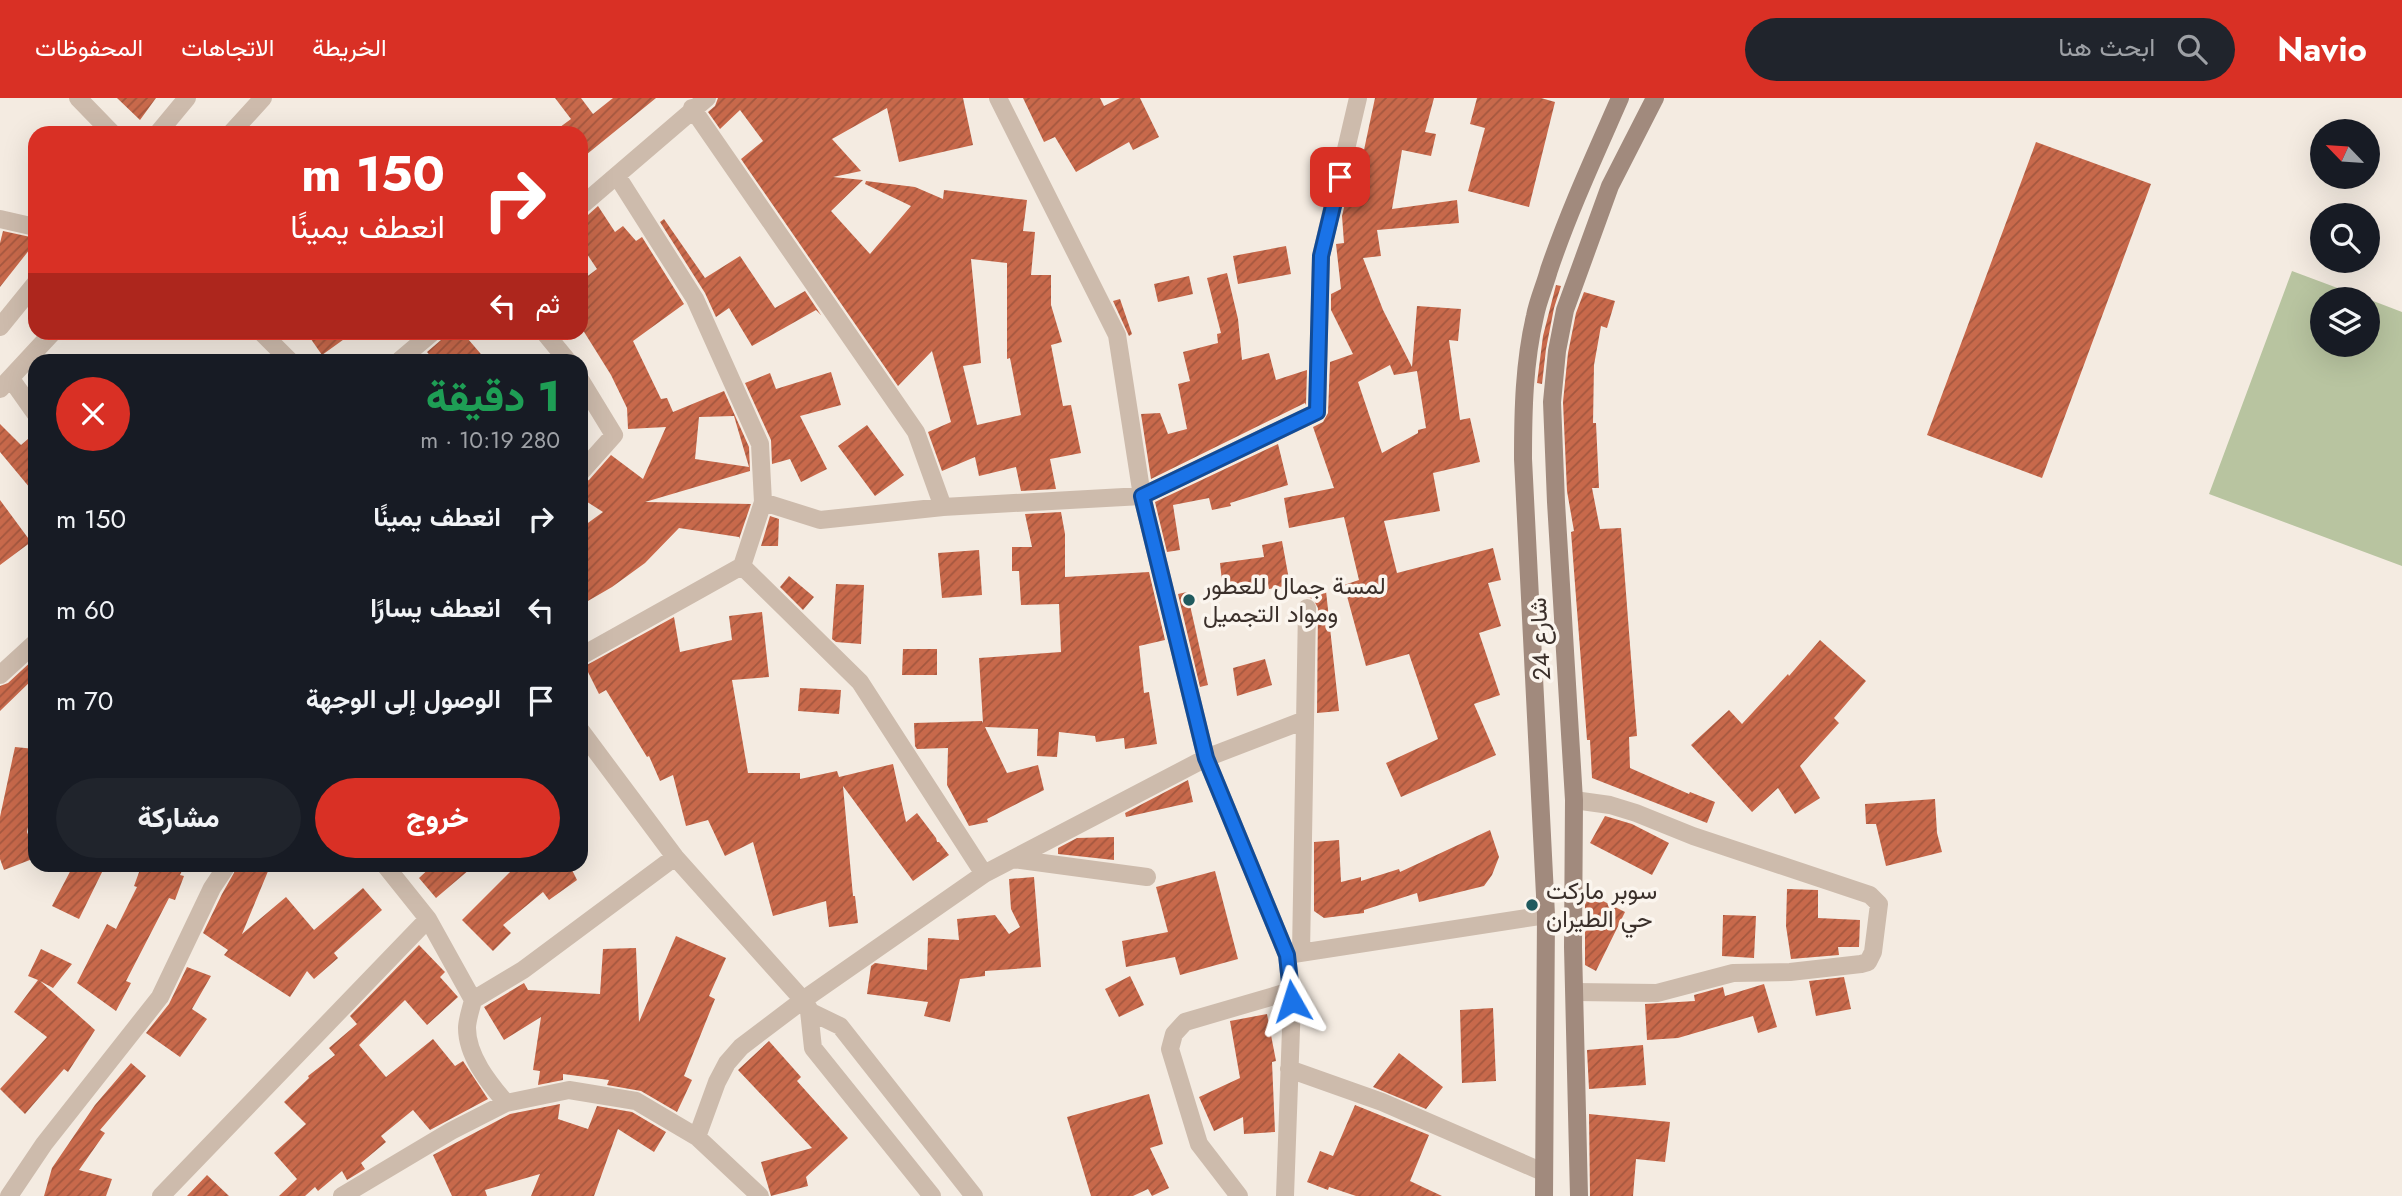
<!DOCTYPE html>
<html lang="ar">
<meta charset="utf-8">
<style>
body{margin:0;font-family:Jost,Vazirmatn,sans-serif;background:#20242c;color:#f1f3f6;direction:rtl;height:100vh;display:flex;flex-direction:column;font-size:26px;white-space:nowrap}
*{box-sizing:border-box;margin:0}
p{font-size:23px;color:#9ea1a6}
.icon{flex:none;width:38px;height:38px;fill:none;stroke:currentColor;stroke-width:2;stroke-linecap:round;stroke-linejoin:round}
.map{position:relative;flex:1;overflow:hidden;direction:ltr}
.sheet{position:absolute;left:28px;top:256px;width:560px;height:518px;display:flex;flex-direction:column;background:#171b24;border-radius:21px;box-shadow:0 7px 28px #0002;direction:rtl}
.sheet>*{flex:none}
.guide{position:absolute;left:28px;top:28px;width:560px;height:214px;border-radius:21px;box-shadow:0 7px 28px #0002;direction:rtl;background:#d93025;color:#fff;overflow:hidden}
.needle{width:46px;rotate:295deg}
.tools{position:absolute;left:2310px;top:21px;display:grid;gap:14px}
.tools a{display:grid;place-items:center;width:70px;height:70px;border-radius:50%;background:#171b24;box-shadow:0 7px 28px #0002;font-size:35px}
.pin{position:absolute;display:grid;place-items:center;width:60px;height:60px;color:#fff;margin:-30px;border-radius:14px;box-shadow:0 4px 10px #0006}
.me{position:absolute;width:77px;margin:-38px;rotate:354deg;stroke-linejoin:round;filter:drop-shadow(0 0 5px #0008)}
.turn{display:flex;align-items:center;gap:24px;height:147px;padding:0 28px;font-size:32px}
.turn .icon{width:91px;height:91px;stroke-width:2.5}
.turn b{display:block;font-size:49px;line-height:60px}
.then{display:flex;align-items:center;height:66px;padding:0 28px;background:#0003;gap:14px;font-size:26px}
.round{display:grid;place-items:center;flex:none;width:74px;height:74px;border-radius:37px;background:#20242c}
.headline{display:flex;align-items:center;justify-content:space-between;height:119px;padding:0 28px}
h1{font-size:42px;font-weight:800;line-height:52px;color:#1e9e55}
.action{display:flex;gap:14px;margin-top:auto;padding:14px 28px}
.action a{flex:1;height:80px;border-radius:42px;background:#d93025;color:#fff;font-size:28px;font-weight:800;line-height:80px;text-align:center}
.action a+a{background:#20242c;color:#f1f3f6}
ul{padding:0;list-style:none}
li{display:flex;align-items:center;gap:21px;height:91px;padding:0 28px}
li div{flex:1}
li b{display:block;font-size:26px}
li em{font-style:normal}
header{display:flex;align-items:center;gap:42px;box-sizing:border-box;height:98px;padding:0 35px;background:#d93025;color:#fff}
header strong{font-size:33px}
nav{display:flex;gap:38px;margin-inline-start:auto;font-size:24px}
.search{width:490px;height:63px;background:#20242c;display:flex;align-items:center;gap:18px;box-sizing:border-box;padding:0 24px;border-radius:38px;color:#9ea1a6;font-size:26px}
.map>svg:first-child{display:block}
.pitch{fill:#b8c4a0}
.building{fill:url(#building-hatch);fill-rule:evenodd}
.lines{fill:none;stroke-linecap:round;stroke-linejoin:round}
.street{stroke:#cdbbac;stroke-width:18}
.secondary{stroke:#a18a7d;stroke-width:18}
.route-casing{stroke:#114b97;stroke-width:18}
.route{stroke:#1a73e8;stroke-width:12}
.poi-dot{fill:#1f5a5e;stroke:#fbf5ee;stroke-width:2.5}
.labels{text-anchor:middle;stroke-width:7;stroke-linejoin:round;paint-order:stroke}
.poi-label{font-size:24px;fill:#3b302b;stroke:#fbf5ee;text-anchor:start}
.street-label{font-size:24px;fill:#3b302b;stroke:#fbf5ee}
</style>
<header>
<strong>Navio</strong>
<div class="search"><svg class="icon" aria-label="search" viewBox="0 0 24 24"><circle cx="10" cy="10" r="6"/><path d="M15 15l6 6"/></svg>ابحث هنا</div>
<nav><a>الخريطة</a><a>الاتجاهات</a><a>المحفوظات</a></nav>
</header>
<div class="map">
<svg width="2402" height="1098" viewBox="0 0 2402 1098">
<defs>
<pattern id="building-hatch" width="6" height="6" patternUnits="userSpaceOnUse" patternTransform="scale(1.75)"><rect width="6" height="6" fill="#c8694b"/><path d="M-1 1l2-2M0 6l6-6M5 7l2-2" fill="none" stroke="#a4573f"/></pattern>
</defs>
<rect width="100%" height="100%" fill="#f4ebe1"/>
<path class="pitch" d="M2292,173L2367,201H2322V247H2368V201L2402,214V468L2209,396Z"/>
<path class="building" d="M117,0H156L140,22Z
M555,0H581L593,16L613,0H656L581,61V35H552L571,21Z
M718,0H963L973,47L899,64L887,10L832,41L861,73L833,79L863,82L831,113L870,156L911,108L865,86L866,83L915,89L943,101L944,92L1027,102L1023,133L1035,134L1031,177H1051V207L1062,244L1051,247L1063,308L1071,307L1081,355L1050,361L1056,391L1021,393L1016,369L979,378L975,359L942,373L928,334L951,324L932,253L898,288L741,61L763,43L740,12L720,31L708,14L715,8ZM971,161L1007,165V261L1010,260L1021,317L977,327L963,268L981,265Z
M1023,0H1100L1104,8L1120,0H1140L1159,39L1133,52L1129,44L1076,74L1055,39L1044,44Z
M1375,0H1434L1425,34L1436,36L1431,58L1402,52L1392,111L1457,102L1459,125L1377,132L1381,158L1363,160L1383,212L1412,269L1417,208L1461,211L1458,243L1449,242L1460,322L1470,320L1480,364L1433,375L1440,413L1384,423L1397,475L1493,450L1501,482L1488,485L1501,528L1479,535L1500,597L1474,606L1496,657L1401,699L1386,665L1438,641L1409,556L1366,568L1344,487L1359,482L1344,419L1289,430L1284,400L1334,390L1313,329L1323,324L1328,315L1330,264L1353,256L1331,212V196L1341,191L1336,146L1344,145L1342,118L1358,51L1364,52ZM1390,267L1394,277L1417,273L1426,330L1418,332V335L1382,355L1358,284Z
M1477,0H1541L1555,4L1529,109L1468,93L1485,30L1470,26Z
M2036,44L2151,86L2042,380L1927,337Z
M598,108L615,134L623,128L636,143L642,139L684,206L633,243L661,301L667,300L673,314L724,293L749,349L750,373L645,404L751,406L739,441V439L679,430L645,465L612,489L581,507V430L603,414L581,400V385L589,382L611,357L643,381L666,329L628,331L627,310L611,277L581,229V183L597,171L581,147V119L588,117ZM734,318L749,369L695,361L699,319Z
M664,121L705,180L740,158L775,210L805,193L821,217L816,212L752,248L729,210L716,219L705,195L660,124Z
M3,133L35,140V153L30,151L0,189V145Z
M1286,148L1291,176L1238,186L1233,158Z
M1227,175L1238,221L1242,262L1269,255L1276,282L1307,272L1306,307L1305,305L1151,381L1141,316L1160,315L1168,336L1187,331L1178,286L1190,283L1183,254L1218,245L1217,236L1221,235L1207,180Z
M1189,178L1193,196L1158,204L1154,186Z
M1556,187L1561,188L1554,210L1546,251L1542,286L1537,285L1543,238Z
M1584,194L1615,203L1607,230L1601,228L1594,267L1593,325H1596L1599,390H1592L1600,431L1621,430L1637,638L1629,639L1630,670L1689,696L1690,694L1715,704L1707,725L1592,680L1590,642H1587L1571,434L1574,433L1567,393L1563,304L1568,255L1576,215Z
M1120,201L1132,236L1129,238L1113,203Z
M306,234H354L322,257Z
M444,234H462L486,262H434L427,254L441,242Z
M831,274L841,307L800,318L827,371L801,384L790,361L772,366L771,342L745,285L770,275L776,291Z
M0,326L21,347L35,335V396L0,354Z
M867,327L904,377L875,398L838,348Z
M1278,346L1288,387L1230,405L1231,408L1212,412L1209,400L1173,407L1180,452L1167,454L1155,404Z
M0,402L31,444L0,467Z
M1061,414L1065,436V479L1149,474L1165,542L1139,548L1144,595L1149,594L1157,646L1125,651L1124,640L1096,644L1095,638L1059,634L1057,659L1037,658L1038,631L985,629L1007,675L1038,667L1044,692L987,721L988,724L969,728L947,687L948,650L917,651L915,648L914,625L982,623L983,625L979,560L1061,554L1059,506L1021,507L1019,473H1012V449H1032L1025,416Z
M770,418L779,421L778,448H761Z
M1282,443L1290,487L1269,491L1268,486L1223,492L1220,465L1264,459L1262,447Z
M979,452L982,497L942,500L938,455Z
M789,478L814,499L803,512L780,489Z
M836,486L864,487L861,546L836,544L832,541Z
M1326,493L1339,613L1317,615L1318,510L1313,501L1307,499Z
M1187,494L1208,587L1200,589L1178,496Z
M762,514L769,579L732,582L748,675H800V681L837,673L839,679L893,666L906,724L917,715L936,740L937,744H939L949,757L913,783L843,688L853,798H855L858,825L829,829L826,803L773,818L753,744L725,758L708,722L686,728L673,677L660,683L649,658L647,659L606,592L599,596L585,568L674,519L680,554L732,542L729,518Z
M1820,542L1866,583L1834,620L1839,625L1800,668L1820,700L1795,716L1778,690L1752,714L1691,647L1729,612L1742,626L1788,576L1789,578Z
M903,551H937V577H902Z
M35,560V579L0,613V588L8,585Z
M1265,561L1272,587L1237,598L1233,570Z
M800,590L841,592L839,616L798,613Z
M15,649L35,651V695L27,734L35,754V760L4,772L0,761V719Z
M1188,682L1193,704L1126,719L1125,715Z
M1935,701L1937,735L1942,754L1886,768L1876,726H1866L1865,706Z
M1605,718L1632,726L1669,745L1652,777L1590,745Z
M1490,732L1499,759L1492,777L1484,788L1419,804L1417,795L1364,812V815L1324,820L1314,813V744L1339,742L1341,784L1361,779V783L1399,771L1400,774Z
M1114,739V762L1058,756V750L1077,740Z
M74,766H106L79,821L52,808Z
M142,766H185L180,777L184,778L175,802L169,800L126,883L131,885L116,913L77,885L107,826L116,831L137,789L134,788Z
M239,766H271L242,836L286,799L314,832L363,790L382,812L334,855L338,860L314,881L307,873L290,899L224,857L228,852L203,835L222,796Z
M434,766H476L436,800L419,780Z
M518,766H569L577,782L549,802L543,794L503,827L511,835L493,853L462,822Z
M1215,773L1238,861L1180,877L1175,859L1126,869L1122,843L1168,834L1156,789Z
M1034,779L1041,869L985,873V878L960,881L950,924L924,918L928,904L867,896L871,868L875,865L927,872L928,840L959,842L957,821L995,817L1009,836L1020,829L1011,811L1009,781Z
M1787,791L1818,792V820L1860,822L1859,849H1838L1839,857L1791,861L1786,828Z
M1585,794L1625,814L1596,873L1585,867Z
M1723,817L1756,818L1754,860L1722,858Z
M676,838L726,860L709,898L715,901L684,978L692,982L677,1014L641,993L607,987L609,982L563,976V982L538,987L540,973L533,972L541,919L504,942L484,909L524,885L528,892L600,896L603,851L636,850L639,924Z
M419,847L443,872L445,874L440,879L458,899L427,927L405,902L359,947L386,979L433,941L455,968L463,963L488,1001L430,1032L413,1012L381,1038L386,1044L361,1065L365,1071L347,1082L342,1073L318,1093L315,1089L305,1098H279L297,1081L274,1055L306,1026L284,1004L309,980L308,978L335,957L329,950L357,926L350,918Z
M41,851L72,866L53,890L40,883L95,932L68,974L64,971L25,1016L0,991L47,939L14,914L38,882L28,878Z
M187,869L211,878L192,911L207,921L180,959L146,935L169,906Z
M1130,878L1144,907L1119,919L1105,891Z
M1844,879L1851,911L1816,918L1809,883Z
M1764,886L1777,929L1758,935L1753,918L1678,940L1647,942L1645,906L1695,903L1694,897L1723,889L1725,898Z
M1493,910L1496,983L1462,985L1460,912Z
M1267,916L1276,963L1272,964L1275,1034L1244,1036L1243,1019L1214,1033L1199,999L1240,980L1230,923Z
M769,943L801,979L797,983L848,1040L806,1079L808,1088L771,1098L761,1064L812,1050L738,972Z
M1643,947L1646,987L1589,991L1587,952Z
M1399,955L1443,989L1426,1011L1373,989Z
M131,965L146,978L100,1032L105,1035L79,1072L112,1081L106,1098H44L52,1070L95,1007Z
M1149,996L1163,1046L1150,1050L1169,1090L1152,1098L1148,1091L1133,1098H1091L1067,1019Z
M560,1006L558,1021L588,1031L597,1008L632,1014L666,1034L654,1054L618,1031L594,1098H531L540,1076L485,1092L487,1098H452L433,1057L510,1016Z
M1355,1007L1429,1037L1410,1083L1442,1098H1356L1329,1089L1328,1092L1307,1084L1320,1053L1333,1058Z
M1589,1016L1670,1024L1665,1064L1636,1061L1633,1098H1590Z
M207,1077L229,1098H187Z"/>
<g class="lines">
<path class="street" d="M78,0L112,35
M998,0L1117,237L1142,398L1206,660L1287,857
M692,10L916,334L943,409
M158,35L187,0
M231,35L263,0
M581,108L707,0
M0,121L35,129
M0,229L35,186
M261,234L289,262
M544,234L567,262
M400,262L433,234
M11,281L35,315
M581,283L614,337L581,374
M0,291L53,234
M763,404L820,422L943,409L1142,398L1317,314L1321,158L1358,0
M742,468L860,584L984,776
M581,558L742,468L763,404L760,346L695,201L617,78
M0,577L35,545
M581,633L675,759L803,902L809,911
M1574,702L1610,707L1636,715L1693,738L1870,797L1879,806L1873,854L1868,864L1861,866L1790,874L1733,875L1657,895L1575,894
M1013,761L1147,779
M428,821L473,902L523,872L675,759
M1301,855L1307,510
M473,902C471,911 467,922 467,930C467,958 489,985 506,1005
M1289,971L1382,1004L1543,1074
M697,1039L717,984L727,965L741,949L803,902L984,776L1206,660L1305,622
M9,1098L44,1046L160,899L212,790L228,766
M161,1098L428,821L384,766
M342,1098L451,1033L506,1005L569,992L636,1003L697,1039L760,1098
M932,1098L813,950L809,913L840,928L974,1098
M1239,1098L1199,1046L1170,951L1174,936L1185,924L1291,893
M1285,1098L1292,903L1287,857L1546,817"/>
<path class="secondary" d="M1544,1098L1546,817L1523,361C1523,313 1524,265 1535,218C1538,202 1545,187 1549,172C1569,113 1595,57 1620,0
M1579,1098L1573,849L1574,702L1556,404L1552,304L1557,253L1565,212L1610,88L1655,0"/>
</g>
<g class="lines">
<g class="route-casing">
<path id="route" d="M1292,903L1287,857L1206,660L1142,398L1317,314L1321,158L1340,79"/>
</g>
<use href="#route" class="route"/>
</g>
<g class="poi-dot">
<circle cx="1189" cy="502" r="7"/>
<circle cx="1532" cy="807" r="7"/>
</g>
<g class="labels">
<g class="poi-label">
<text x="1203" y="496">لمسة جمال للعطور<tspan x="1203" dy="28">ومواد التجميل</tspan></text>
<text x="1546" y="801">سوبر ماركت<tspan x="1546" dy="28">حي الطيران</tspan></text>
</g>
<g class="street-label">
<text transform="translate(1540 541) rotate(-93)" y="8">شارع 24</text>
</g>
</g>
</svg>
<div class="tools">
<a><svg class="needle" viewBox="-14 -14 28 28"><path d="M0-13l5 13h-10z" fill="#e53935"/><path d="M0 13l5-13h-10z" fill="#9ea1a6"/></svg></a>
<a><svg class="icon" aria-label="search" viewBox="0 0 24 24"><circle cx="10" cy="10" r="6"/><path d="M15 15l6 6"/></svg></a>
<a><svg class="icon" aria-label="layers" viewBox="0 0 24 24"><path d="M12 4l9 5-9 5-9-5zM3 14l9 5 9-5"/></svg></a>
</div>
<div class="pin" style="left:1340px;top:79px;background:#d93025"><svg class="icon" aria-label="arrive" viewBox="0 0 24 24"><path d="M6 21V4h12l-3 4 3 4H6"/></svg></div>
<svg class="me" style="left:1292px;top:903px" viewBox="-20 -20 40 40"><path d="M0-17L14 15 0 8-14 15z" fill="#1a73e8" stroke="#fff" stroke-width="4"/></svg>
<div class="guide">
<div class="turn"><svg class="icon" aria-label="right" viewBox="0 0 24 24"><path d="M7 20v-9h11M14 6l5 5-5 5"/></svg><div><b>150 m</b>انعطف يمينًا</div></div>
<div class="then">ثم<svg class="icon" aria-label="left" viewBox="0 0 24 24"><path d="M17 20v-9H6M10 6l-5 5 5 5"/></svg></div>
</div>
<section class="sheet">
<div class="headline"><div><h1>1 دقيقة</h1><p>280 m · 10:19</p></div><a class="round" style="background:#d93025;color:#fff"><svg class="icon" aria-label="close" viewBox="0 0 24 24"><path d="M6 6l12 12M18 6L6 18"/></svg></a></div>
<ul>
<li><svg class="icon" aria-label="right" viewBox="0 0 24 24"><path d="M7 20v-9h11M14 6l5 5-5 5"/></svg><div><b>انعطف يمينًا</b></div><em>150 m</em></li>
<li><svg class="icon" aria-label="left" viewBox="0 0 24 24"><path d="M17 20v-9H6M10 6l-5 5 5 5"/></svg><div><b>انعطف يسارًا</b></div><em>60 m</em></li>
<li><svg class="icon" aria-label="arrive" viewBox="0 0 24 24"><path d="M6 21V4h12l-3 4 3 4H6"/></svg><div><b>الوصول إلى الوجهة</b></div><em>70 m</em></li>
</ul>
<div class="action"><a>خروج</a><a>مشاركة</a></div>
</section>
</div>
